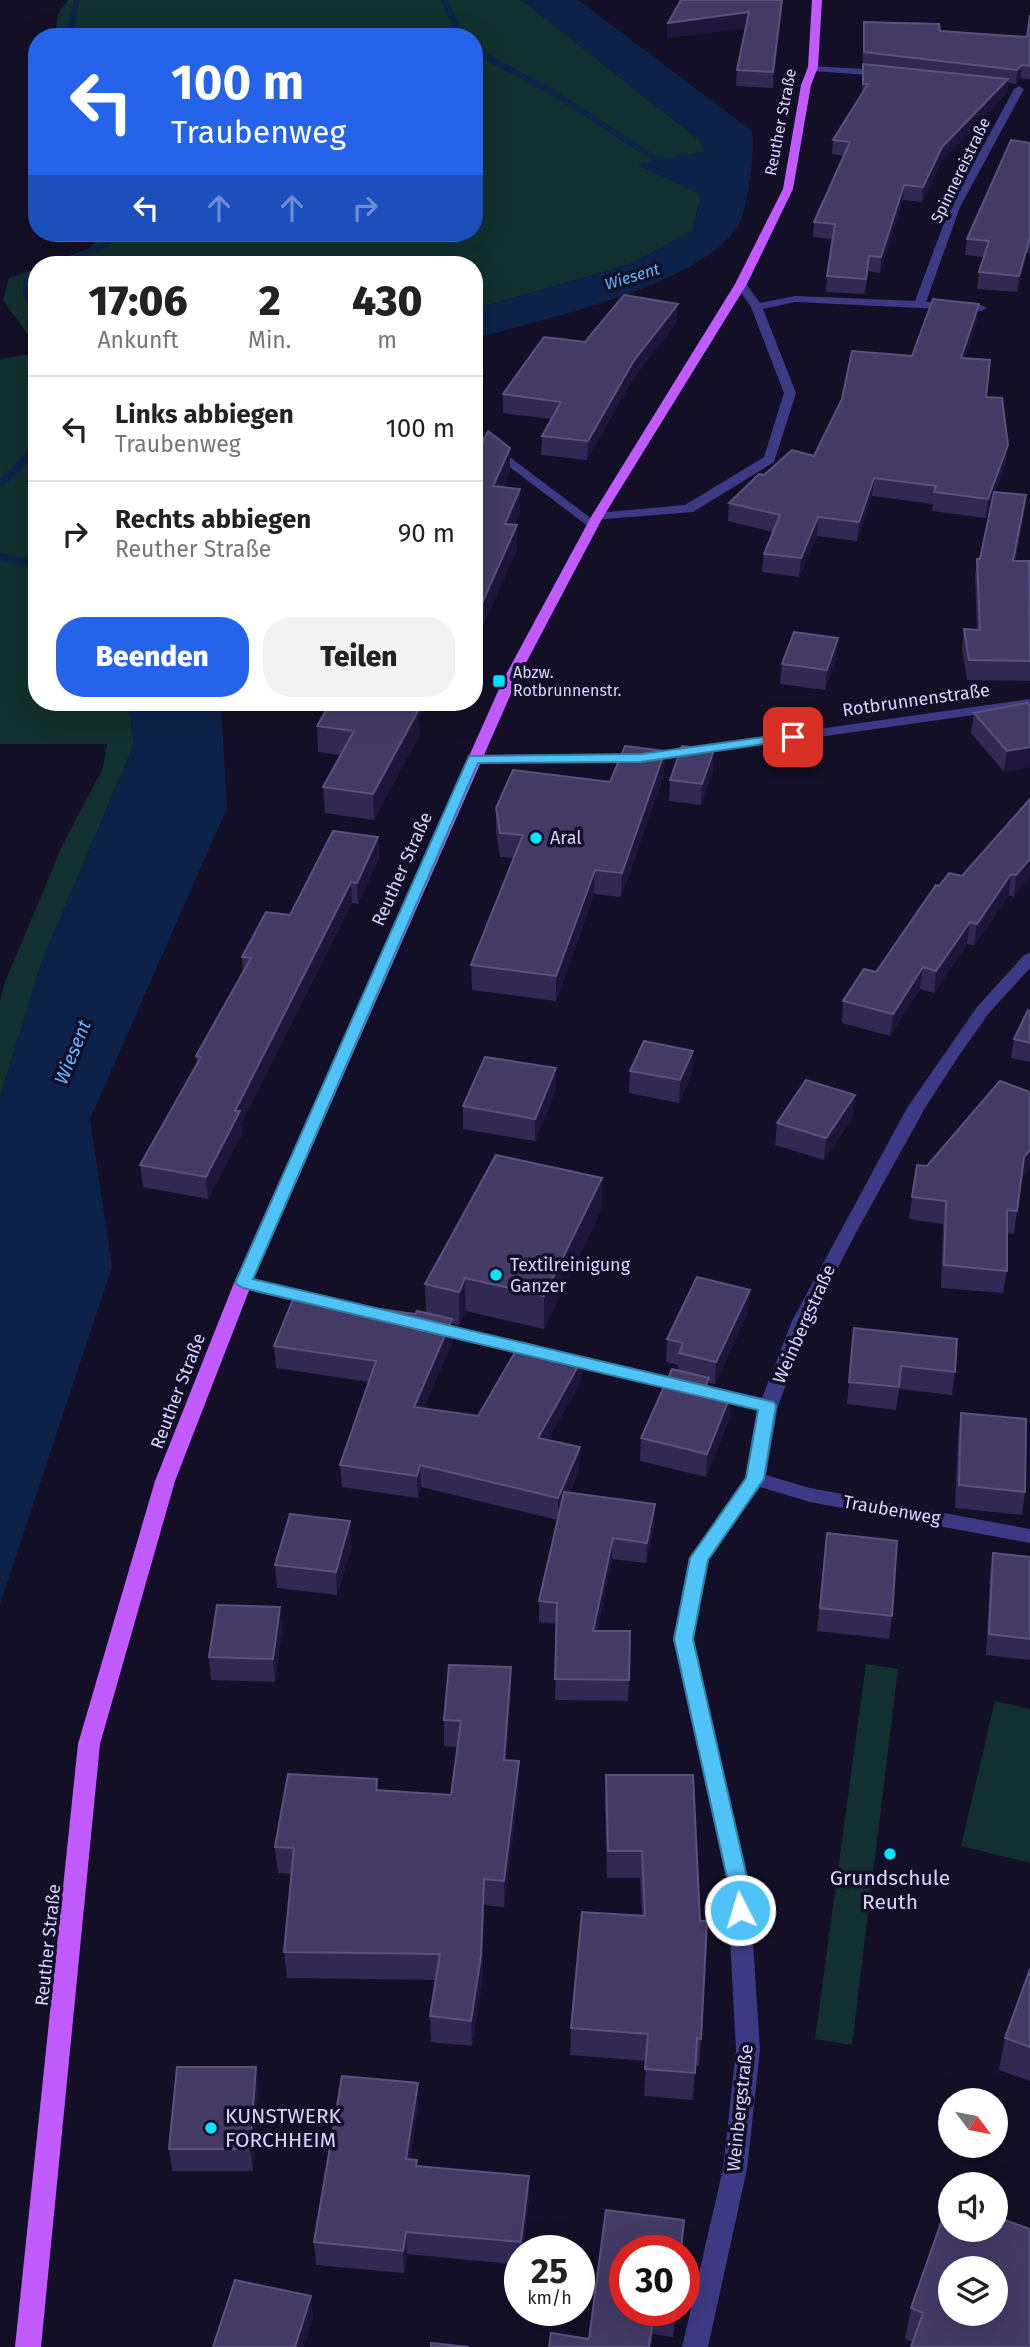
<!DOCTYPE html>
<html lang="de">
<meta charset="utf-8">
<style>
body{margin:0;font-family:"Fira Sans",sans-serif;background:#f2f2f2;color:#222;height:100vh;display:flex;flex-direction:column;font-size:26px;white-space:nowrap}
*{box-sizing:border-box;margin:0}
p{font-size:23px;color:#767676}
.icon{flex:none;width:38px;height:38px;fill:none;stroke:currentColor;stroke-width:2;stroke-linecap:round;stroke-linejoin:round}
.map{position:relative;flex:1;overflow:hidden}
.side{position:absolute;left:28px;top:256px;width:455px;height:455px;display:flex;flex-direction:column;background:#fff;border-radius:28px;box-shadow:0 7px 28px #0002}
.side>*{flex:none}
.top-card{position:absolute;left:28px;top:28px;width:455px;height:214px;border-radius:28px;box-shadow:0 7px 28px #0002;background:#2563eb;color:#fff;overflow:hidden}
.needle{width:46px;rotate:122deg}
.tools{position:absolute;left:938px;top:2088px;display:grid;gap:14px}
.tools a{display:grid;place-items:center;width:70px;height:70px;border-radius:50%;background:#fff;box-shadow:0 7px 28px #0002;font-size:35px}
.speed{position:absolute;left:504px;top:2235px;display:flex;gap:14px;font-size:35px;font-weight:700;text-align:center}
.speed>*{display:grid;place-content:center;width:91px;height:91px;border-radius:50%;background:#fff;box-shadow:0 7px 28px #0002;line-height:1}
.speed small{font-size:18px;font-weight:400}
.speed .limit{border:10px solid #d22;background:#fff;color:#111}
.pin{position:absolute;display:grid;place-items:center;width:60px;height:60px;color:#fff;margin:-30px;border-radius:14px;box-shadow:0 4px 10px #0006}
.me{position:absolute;width:77px;margin:-38px;rotate:355deg;stroke-linejoin:round;filter:drop-shadow(0 0 5px #0008)}
.turn{display:flex;align-items:center;gap:24px;height:147px;padding:0 28px;font-size:32px}
.turn .icon{width:91px;height:91px;stroke-width:2.5}
.turn b{display:block;font-size:49px;line-height:60px}
.lanes{display:flex;align-items:center;height:66px;padding:0 28px;background:#0003;justify-content:center;gap:35px;direction:ltr}
.lanes .off{opacity:.35}
.eta{display:flex;justify-content:space-evenly;align-items:center;height:119px;text-align:center}
.eta b{font-size:42px;font-weight:800;line-height:49px}
.action{display:flex;gap:14px;margin-top:auto;padding:14px 28px}
.action a{flex:1;height:80px;border-radius:28px;background:#2563eb;color:#fff;font-size:28px;font-weight:800;line-height:80px;text-align:center}
.action a+a{background:#f2f2f2;color:#222}
ul{padding:0;list-style:none}
li{display:flex;align-items:center;gap:21px;height:105px;padding:0 28px;border-top:2px solid #e0e0e0}
li div{flex:1}
li b{display:block;font-size:26px}
li em{font-style:normal}
.map>svg:first-child{display:block}
.green{fill:#12302f}
.water{fill:#0c2248}
.lines{fill:none;stroke-linecap:round;stroke-linejoin:round}
.stream-far1{stroke:#0c2248;stroke-width:6}
.stream{stroke:#0c2248;stroke-width:8}
.minor{fill:#3d3a85;fill-rule:evenodd}
.major{fill:#c25bff;fill-rule:evenodd}
.wall{fill:#312854}
.shaded-wall{fill:#1d163a}
.building{fill:#433a66;stroke:#5a527e;stroke-width:2;fill-rule:evenodd}
.route{fill:#4fc3f7;stroke:#337fa1;stroke-width:2}
.poi-dot{fill:#00e5ff;stroke:#130f26;stroke-width:2.5}
.labels{text-anchor:middle;stroke-width:7;stroke-linejoin:round;paint-order:stroke}
.far-street-label{font-size:16px;fill:#d9d4ff;stroke:#130f26}
.far-water-label{font-size:16px;font-style:italic;fill:#62b6ff;stroke:#130f26}
.far-poi-label{font-size:16px;fill:#d9d4ff;stroke:#130f26;text-anchor:start}
.street-label{font-size:18px;fill:#d9d4ff;stroke:#130f26}
.poi-label{font-size:18px;fill:#d9d4ff;stroke:#130f26;text-anchor:start}
.water-label{font-size:19px;font-style:italic;fill:#62b6ff;stroke:#130f26}
.near-poi-label{font-size:21px;fill:#d9d4ff;stroke:#130f26}
</style>
<div class="map">
<svg width="1030" height="2347" viewBox="0 0 1030 2347">
<rect width="100%" height="100%" fill="#130f26"/>
<path class="green" d="M68,0H522L699,140L707,151L638,165L701,194L692,232L627,265L474,309V264H47L88,249L105,233H474V37H55L58,14Z
M37,268V347L3,300L9,278Z
M37,353V702H128L134,744L41,964L0,1097V1002L5,982L63,844L103,768L107,744H0V359Z
M866,1664L898,1669L852,2045L815,2039Z
M995,1701L1030,1709V1863L961,1846Z"/>
<path class="water" d="M522,0H578L752,131C755,151 748,213 736,229C693,288 545,318 474,339V309L627,265L692,232L701,195L637,164L706,151L699,140Z
M128,702H221L227,808L90,1119L112,1267L0,1604V1097L41,964L134,744Z"/>
<g class="lines">
<path class="stream-far1" d="M444,0L461,37
M69,37L77,0
M474,47L486,57L554,93L657,160L670,161
M63,264L105,245L115,233
M37,276L27,280L26,296L37,310"/>
<path class="stream" d="M0,484L37,448
M0,557L37,564"/>
<path class="minor" d="M809,66L884,70L889,73L884,76L812,71L807,68Z
M1019,86L1024,89L960,207L926,302L981,305L987,308L981,311L795,302L763,309L796,393L774,462L693,512L593,520L599,526L593,530L474,440V430L592,519V514L597,513L685,505L764,457L784,393L751,307L735,284L745,282L760,303L795,296L915,301L950,207L1014,89Z
M1030,699V707L641,762L474,763L467,759L474,755L641,754Z
M1030,953V968L989,1013L958,1057L925,1108L858,1229L810,1321L778,1406L766,1475L810,1488L1030,1529V1543L810,1502L760,1487L709,1560L693,1639L749,1882L760,2050L747,2169L708,2347H682L723,2169L736,2050L727,1882L673,1639L689,1558L745,1478L758,1410L430,1333L421,1327L430,1321L762,1398L792,1321L907,1108L977,1007L1024,955Z
M243,1277L338,1299L347,1305L338,1311L237,1287L234,1283L237,1279Z"/>
<path class="major" d="M812,0H822L818,67L811,85L793,189L747,284L603,517L517,680L252,1283L175,1481L100,1744L41,2347H15L78,1744L155,1481L234,1283L503,680L591,517L735,284L783,189L801,85L808,67Z"/>
</g>
<path class="wall" d="M681,0H782L773,88L736,86L737,70L745,28L667,38L668,23Z
M1030,15V79L1021,78L1016,84L1008,83L1007,93L941,162L922,202L903,200L880,273L868,271L865,294L826,292L827,276L832,239L813,237L814,222L844,156L832,154L833,140L862,93L864,22L940,31L1027,37Z
M1030,143V253H1027L1017,292L977,289L979,272L984,257L965,255L967,239Z
M979,304L977,321L965,358L986,397L1006,463L995,492L1024,514L1015,561L1030,574V681L967,680L962,649L964,629L977,630L975,577L977,559H980L993,498L986,518L932,511L933,504L872,496L857,541L817,536L799,577L762,572L764,554L773,532L728,521L729,503L764,475L814,456L912,356Z
M677,322L632,380L587,460L541,455L542,436L551,419L503,413V394L585,342Z
M837,658L825,690L780,684L782,664Z
M1030,706V767L1004,772L971,733L974,713Z
M419,719L420,734L374,820L325,813L323,787L341,755L318,752L317,726Z
M713,771L701,805L669,801L670,780Z
M664,775L621,897L594,894L556,1001L472,990L471,965L514,858L500,857L496,832V808L610,782Z
M1030,799L1014,897L1009,895L974,945L967,944L934,993L920,989L890,1036L842,1023L843,1001L876,972L939,886L962,876Z
M378,837L379,858L358,904L352,903L241,1123L242,1134L208,1199L143,1187L140,1165L197,1066L196,1056L243,972L242,957Z
M1030,1011V1062L1011,1058L1014,1039Z
M693,1051L692,1073L679,1103L629,1093L630,1071Z
M556,1068V1090L535,1141L463,1129V1106Z
M853,1117L824,1160L775,1145L777,1123Z
M602,1178L601,1210L544,1329L466,1311L459,1325L452,1323L453,1341L423,1409L478,1416L582,1359L581,1381L548,1440L579,1469L570,1492L655,1504L654,1525L646,1563L612,1559L597,1631L629,1680L628,1701L555,1700L557,1624L539,1622V1601L558,1520L421,1487L418,1498L342,1487L340,1465L369,1382L276,1368L274,1346L415,1314L426,1313L425,1284Z
M1021,1179L1014,1234L1007,1233V1271L1003,1293L941,1288L943,1224L909,1219L912,1197Z
M748,1312L715,1384L708,1383V1389L730,1417L706,1477L640,1461L641,1438L678,1371V1365L666,1362L667,1339Z
M854,1328L955,1372L952,1395L899,1389L896,1410L847,1404Z
M961,1413L1025,1492L1022,1515L955,1508L958,1436Z
M827,1533L892,1616L889,1639L817,1631Z
M352,1544L337,1595L277,1588L275,1565Z
M993,1553L1030,1557V1660L986,1655L990,1574Z
M280,1607L282,1630L275,1682L211,1680L209,1657Z
M511,1667V1694L506,1760L519,1787L504,1907L484,1905L482,1982L472,2046L431,2042L430,2016L436,1980L287,1978L284,1952L292,1874L278,1873L275,1847L377,1779L378,1790L451,1795L457,1747L444,1746V1720Z
M606,1775H693L701,2039L699,2066H695L693,2100L644,2096L646,2061L570,2055L571,2028L642,1916L640,1878H607L605,1803Z
M1030,1969V2081L999,2070L1005,2038Z
M258,2089L253,2171H172L169,2149Z
M418,2106L410,2159L417,2166L529,2199L523,2250H520V2265L407,2254L404,2273L316,2265L314,2242Z
M606,2210L676,2310L673,2337L653,2334L651,2347H549L589,2339Z
M1030,2229L913,2342L905,2339L911,2308Z"/>
<path class="shaded-wall" d="M782,0L773,88V72Z
M749,12L748,28L667,38L668,23Z
M1022,65L1021,78L1016,84L1017,70Z
M1008,79L1007,93L941,162L922,202L923,187L942,147Z
M904,185L903,200L880,273L881,257Z
M1029,237L1027,253L1017,292L1019,276Z
M678,304L677,322L632,380L587,460L588,441L633,362Z
M979,304L977,321L960,376L961,358Z
M1008,445L1006,463L986,518L988,499Z
M510,448V472L493,510V486Z
M874,478L872,496L857,541L859,522Z
M520,489V513L505,548V524Z
M1026,495L1024,514L1011,579L1013,561Z
M818,517L817,536L799,577L801,558Z
M517,525V550L483,626L474,639V614Z
M838,638L837,658L825,690L827,670Z
M413,702H431L419,719L420,734L374,820L373,794L409,707Z
M1030,747V767L1004,772L1007,751Z
M714,750L713,771L701,805L702,784Z
M665,751L664,775L621,897L622,873Z
M378,837L379,858L358,904L357,883Z
M1030,859V877L1014,897L1016,875Z
M595,870L594,894L556,1001V976Z
M1011,874L1009,895L974,945L977,924Z
M351,882L352,903L241,1123L242,1134L208,1199L206,1177L235,1111Z
M970,922L967,944L934,993L936,971Z
M923,967L920,989L890,1036L893,1014Z
M693,1051L692,1073L679,1103L680,1080Z
M556,1068V1090L535,1141V1119Z
M855,1095L853,1117L824,1160L826,1138Z
M1030,1150V1168L1021,1180L1024,1157Z
M602,1178L601,1210L544,1329V1296Z
M465,1278L466,1311L459,1325V1292Z
M750,1290L748,1312L715,1384L716,1362Z
M452,1319L453,1341L414,1429V1407Z
M582,1359L581,1381L537,1460L538,1438Z
M731,1394L730,1417L706,1477L707,1454Z
M580,1447L579,1469L558,1520V1498Z
M420,1465L421,1487L418,1498L417,1476Z
M655,1504L654,1525L646,1563L647,1543Z
M350,1521L352,1544L337,1595L336,1572Z
M613,1538L612,1559L592,1652L593,1631Z
M280,1607L282,1630L275,1682L273,1659Z
M511,1667V1694L504,1786V1760Z
M519,1761V1787L504,1907V1881Z
M484,1879L482,1982L472,2046L471,2021Z
M256,2067L258,2089L253,2171L250,2149Z
M418,2083V2106L407,2181L406,2159Z
M529,2176V2199L523,2250H521Z
M406,2232L407,2254L404,2273L403,2251Z
M311,2296L313,2318L304,2347H295Z
M654,2312L651,2347H649Z"/>
<path class="building" d="M681,0H782L773,72L737,70L749,12L668,23Z
M1030,15V66L1022,65L1017,70L864,52V22L939,24L940,31L1027,37Z
M863,64L1008,79L942,147L923,187L904,185L881,257L869,256L866,279L827,276L835,224L814,222L850,142L833,140L868,84H863Z
M1011,140L1030,143V237L1019,276L979,272L989,241L967,239Z
M624,295L678,304L633,362L588,441L542,436L561,402L503,394L544,337L585,342Z
M933,299L979,304L961,358L990,360L986,397L1002,398L1008,445L988,499L934,492L936,486L874,478L859,522L818,517L801,558L764,554L780,515L729,503L759,474L764,475L792,450L814,456L842,399L852,351L912,356Z
M488,431L510,448L493,486L520,489L505,524L517,525L483,601L474,614V441L480,447Z
M994,492L1026,495L1013,561H1029L1030,661L969,660L964,629L980,630L977,559H980Z
M794,632L838,638L827,670L782,664Z
M331,702H413L409,707L419,709L373,794L323,787L354,731L317,726Z
M1027,703L1030,706V747L1007,751L974,713Z
M625,746L665,751L622,873L595,870L556,976L471,965L523,835L500,833L496,808L513,770L610,782Z
M682,746L714,750L702,784L670,780Z
M1030,799V859L1016,875L1011,874L977,924L970,922L936,971L923,967L893,1014L843,1001L864,969L876,972L936,885L939,886L949,873L962,876Z
M333,831L378,837L357,883L351,882L235,1111H240L206,1177L140,1165L201,1057L196,1056L251,958L242,957L266,912L290,915Z
M1028,1010L1030,1011V1043L1014,1039Z
M644,1041L693,1051L680,1080L630,1071Z
M485,1057L556,1068L535,1119L463,1106Z
M806,1080L855,1095L826,1138L777,1123Z
M1000,1081L1030,1092V1150L1024,1157L1017,1211L1007,1210V1271L944,1265L946,1201L912,1197L917,1165L927,1166Z
M496,1155L602,1178L544,1296L465,1278L459,1292L425,1284Z
M697,1277L750,1290L716,1362L679,1353L683,1343L667,1339Z
M294,1297L415,1314L417,1311L452,1319L414,1407L478,1416L521,1342L582,1359L538,1438L580,1447L558,1498L420,1465L417,1476L340,1465L376,1361L274,1346Z
M854,1328L957,1339L955,1372L901,1366L899,1387L849,1382Z
M672,1369L709,1378L704,1388L731,1394L707,1454L641,1438Z
M961,1413L1026,1419L1025,1492L959,1485Z
M564,1492L655,1504L647,1543L613,1538L593,1631H630L629,1680L555,1679L557,1603L539,1601Z
M290,1514L350,1521L336,1572L275,1565Z
M827,1533L897,1541L892,1616L820,1608Z
M993,1553L1030,1557V1639L989,1634Z
M217,1605L280,1607L273,1659L209,1657Z
M449,1665L511,1667L504,1760L519,1761L504,1881L484,1879L481,1956L471,2021L430,2016L440,1954L284,1952L294,1848L275,1847L288,1774L377,1779L376,1790L451,1795L461,1721L444,1720Z
M606,1775H693L700,1921H707L701,2039L697,2038L695,2073L645,2069L648,2034L571,2028L582,1912L645,1916L642,1851H608Z
M1030,1969V2047L1005,2038Z
M177,2067H256L250,2149H169Z
M342,2076L418,2083L406,2159L417,2160L416,2166L529,2176L521,2242L406,2232L403,2251L314,2242Z
M949,2200H950V2230H996V2217L1030,2229V2347H911L923,2313L911,2308ZM950,2268H996V2314H950Z
M606,2210L684,2220L681,2250H625V2310H675L674,2315L654,2312L649,2347H549L551,2333L589,2339Z
M235,2280L311,2296L295,2347H213Z
M431,2343L469,2347H431Z"/>
<path class="route" d="M793,733L800,737L798,739L641,762L478,763L253,1279L774,1402L776,1406L764,1479L708,1560L693,1639L748,1882L750,1910L747,1916L740,1919L732,1916L728,1882L674,1639L690,1558L746,1478L758,1410L243,1288L235,1283L469,756L641,754Z"/>
<g class="poi-dot">
<rect x="492" y="674" width="14" height="14" rx="3.5"/>
<circle cx="536" cy="838" r="7"/>
<circle cx="496" cy="1275" r="7"/>
<circle cx="890" cy="1854" r="7"/>
<circle cx="211" cy="2128" r="7"/>
</g>
<g class="labels">
<g class="far-street-label">
<text transform="translate(780 122) rotate(-79)" y="6">Reuther Straße</text>
<text transform="translate(960 170) rotate(-64)" y="6">Spinnereistraße</text>
</g>
<g class="far-water-label">
<text transform="translate(632 276) rotate(-17)" y="6">Wiesent</text>
</g>
<g class="far-poi-label">
<text x="513" y="678">Abzw.<tspan x="513" dy="18">Rotbrunnenstr.</tspan></text>
</g>
<g class="street-label">
<text transform="translate(916 700) rotate(-8)" y="6">Rotbrunnenstraße</text>
<text transform="translate(402 869) rotate(-66)" y="6">Reuther Straße</text>
<text transform="translate(804 1324) rotate(-66)" y="6">Weinbergstraße</text>
<text transform="translate(178 1391) rotate(-69)" y="6">Reuther Straße</text>
<text transform="translate(892 1510) rotate(10)" y="6">Traubenweg</text>
<text transform="translate(48 1945) rotate(-84)" y="6">Reuther Straße</text>
<text transform="translate(740 2108) rotate(-84)" y="6">Weinbergstraße</text>
</g>
<g class="poi-label">
<text x="550" y="844">Aral</text>
<text x="510" y="1271">Textilreinigung<tspan x="510" dy="21">Ganzer</tspan></text>
</g>
<g class="water-label">
<text transform="translate(72 1052) rotate(-68)" y="7">Wiesent</text>
</g>
<g class="near-poi-label">
<text x="890" y="1885">Grundschule<tspan x="890" dy="24">Reuth</tspan></text>
<text x="225" y="2123" text-anchor="start">KUNSTWERK<tspan x="225" dy="24">FORCHHEIM</tspan></text>
</g>
</g>
</svg>
<div class="tools">
<a><svg class="needle" viewBox="-14 -14 28 28"><path d="M0-13l5 13h-10z" fill="#e53935"/><path d="M0 13l5-13h-10z" fill="#767676"/></svg></a>
<a><svg class="icon" aria-label="sound" viewBox="0 0 24 24"><path d="M4 9h4l5-4v14l-5-4H4zM17 9q2 3 0 6"/></svg></a>
<a><svg class="icon" aria-label="layers" viewBox="0 0 24 24"><path d="M12 4l9 5-9 5-9-5zM3 14l9 5 9-5"/></svg></a>
</div>
<div class="speed"><div>25<small>km/h</small></div><div class="limit">30</div></div>
<div class="pin" style="left:793px;top:737px;background:#d93025"><svg class="icon" aria-label="arrive" viewBox="0 0 24 24"><path d="M6 21V4h12l-3 4 3 4H6"/></svg></div>
<svg class="me" style="left:740px;top:1910px" viewBox="-20 -20 40 40"><circle r="17" fill="#4fc3f7" stroke="#fff" stroke-width="3"/><path d="M0-11L8 9 0 5-8 9z" fill="#fff"/></svg>
<div class="top-card">
<div class="turn"><svg class="icon" aria-label="left" viewBox="0 0 24 24"><path d="M17 20v-9H6M10 6l-5 5 5 5"/></svg><div><b>100 m</b>Traubenweg</div></div>
<div class="lanes"><svg class="icon" aria-label="left" viewBox="0 0 24 24"><path d="M17 20v-9H6M10 6l-5 5 5 5"/></svg><svg class="icon off" aria-label="ahead" viewBox="0 0 24 24"><path d="M12 20V5M6 11l6-6 6 6"/></svg><svg class="icon off" aria-label="ahead" viewBox="0 0 24 24"><path d="M12 20V5M6 11l6-6 6 6"/></svg><svg class="icon off" aria-label="right" viewBox="0 0 24 24"><path d="M7 20v-9h11M14 6l5 5-5 5"/></svg></div>
</div>
<section class="side">
<div class="eta">
<div><b>17:06</b><p>Ankunft</p></div>
<div><b>2</b><p>Min.</p></div>
<div><b>430</b><p>m</p></div>
</div>
<ul>
<li><svg class="icon" aria-label="left" viewBox="0 0 24 24"><path d="M17 20v-9H6M10 6l-5 5 5 5"/></svg><div><b>Links abbiegen</b><p>Traubenweg</p></div><em>100 m</em></li>
<li><svg class="icon" aria-label="right" viewBox="0 0 24 24"><path d="M7 20v-9h11M14 6l5 5-5 5"/></svg><div><b>Rechts abbiegen</b><p>Reuther Straße</p></div><em>90 m</em></li>
</ul>
<div class="action"><a>Beenden</a><a>Teilen</a></div>
</section>
</div>
